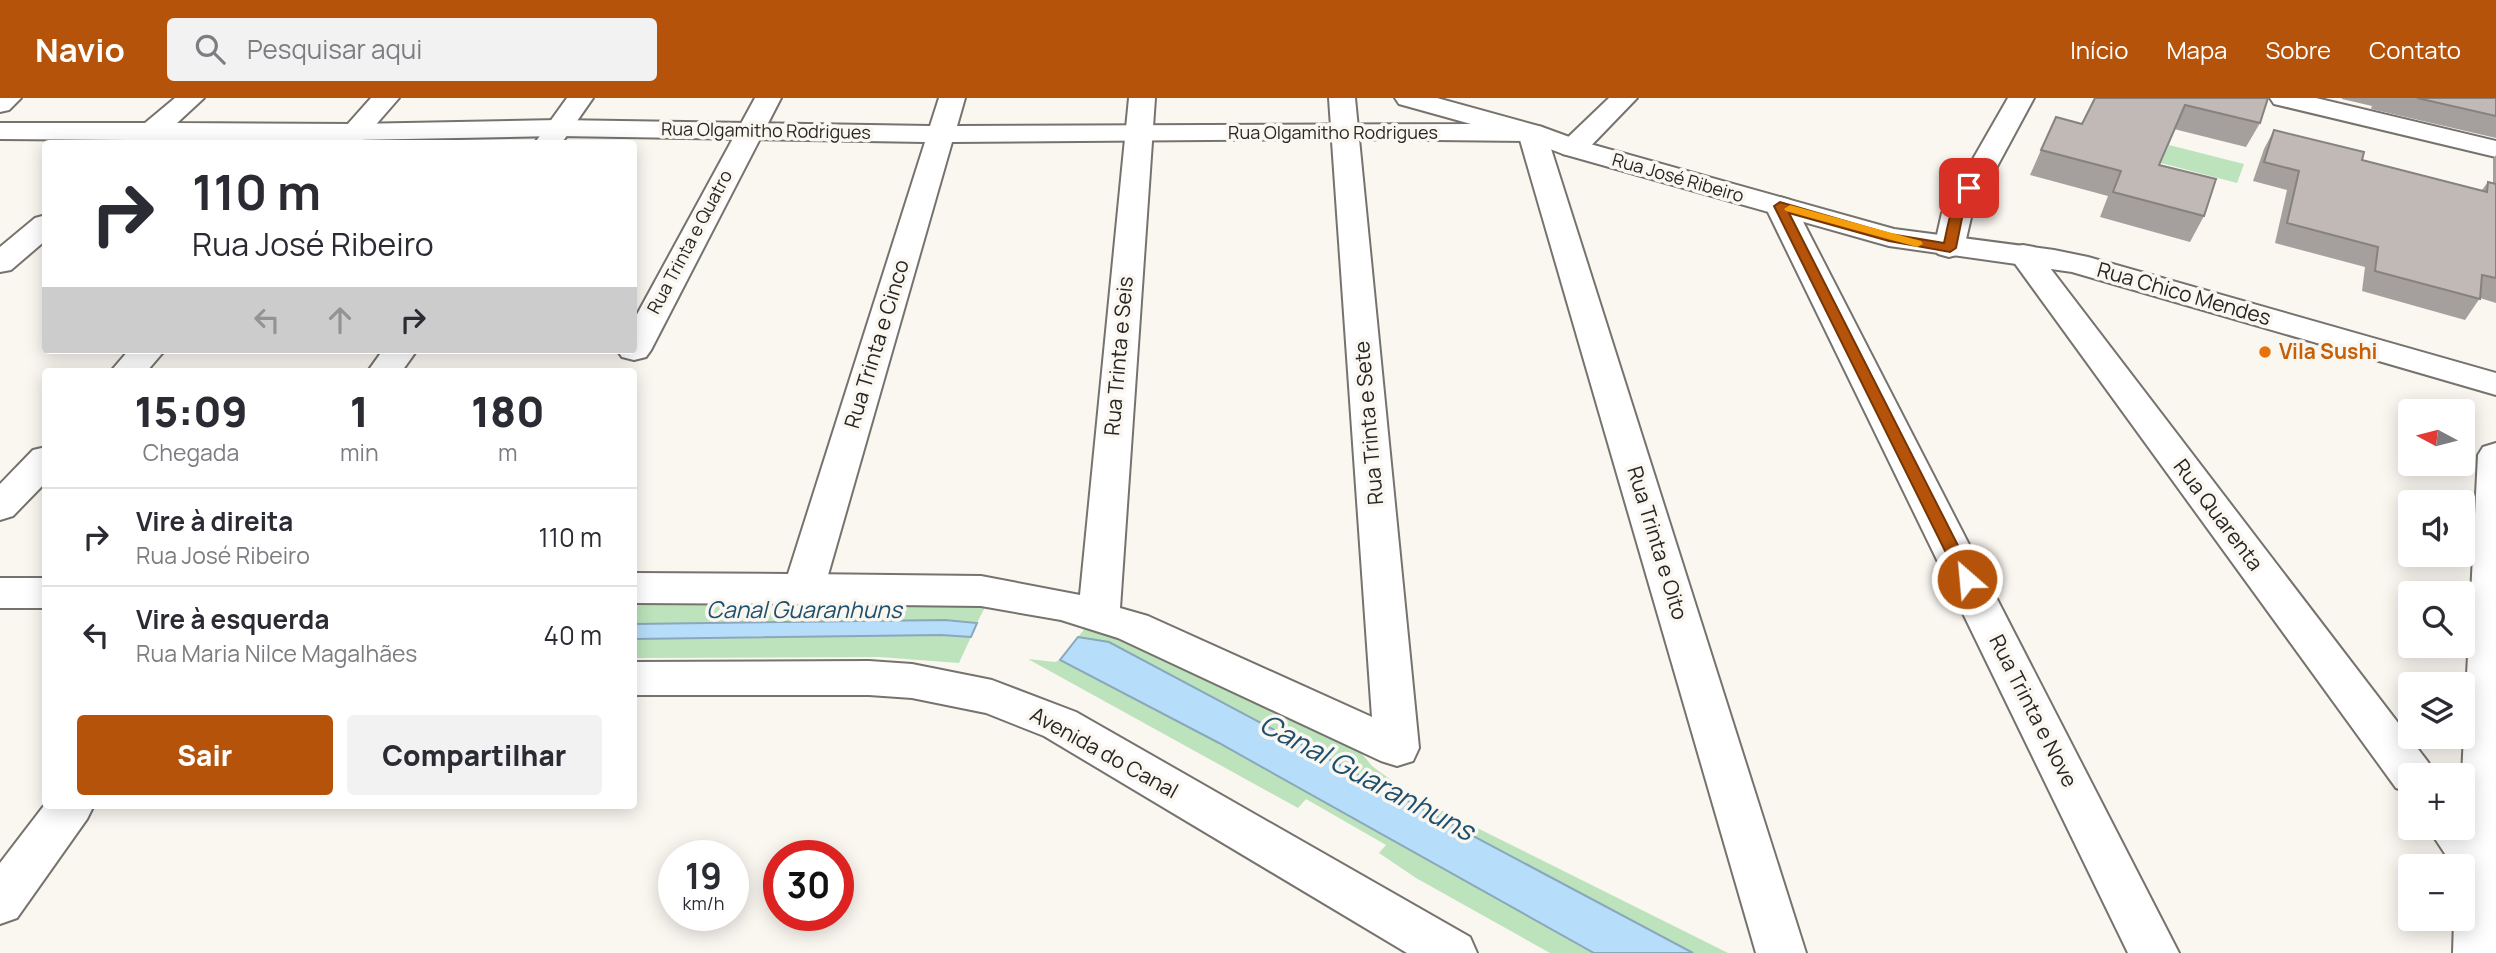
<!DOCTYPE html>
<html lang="pt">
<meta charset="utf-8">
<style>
body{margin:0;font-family:Manrope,sans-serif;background:#f2f2f3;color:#2b2b33;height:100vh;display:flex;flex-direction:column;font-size:26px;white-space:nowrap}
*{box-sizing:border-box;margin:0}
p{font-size:23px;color:#7c7c81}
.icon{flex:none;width:38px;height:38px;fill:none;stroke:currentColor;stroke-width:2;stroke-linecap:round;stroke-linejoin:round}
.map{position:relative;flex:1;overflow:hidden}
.drawer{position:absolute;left:42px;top:270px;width:595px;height:441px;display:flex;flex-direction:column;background:#fff;border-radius:7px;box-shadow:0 4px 18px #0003}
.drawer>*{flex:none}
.top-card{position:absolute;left:42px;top:42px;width:595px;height:214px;border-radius:7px;box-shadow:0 4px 18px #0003;background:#fff;color:#2b2b33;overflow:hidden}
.needle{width:46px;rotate:277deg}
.controls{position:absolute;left:2398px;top:301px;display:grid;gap:14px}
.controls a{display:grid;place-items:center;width:77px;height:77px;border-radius:7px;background:#fff;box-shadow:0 4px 18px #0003;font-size:35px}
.speed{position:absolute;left:658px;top:742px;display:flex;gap:14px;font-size:35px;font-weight:700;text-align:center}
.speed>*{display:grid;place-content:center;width:91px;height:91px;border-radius:50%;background:#fff;box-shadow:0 4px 18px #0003;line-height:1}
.speed small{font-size:18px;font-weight:400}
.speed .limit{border:10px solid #d22;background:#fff;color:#111}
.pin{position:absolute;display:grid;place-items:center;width:60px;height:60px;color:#fff;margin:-30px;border-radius:14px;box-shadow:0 4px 10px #0006}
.me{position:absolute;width:77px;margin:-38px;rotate:333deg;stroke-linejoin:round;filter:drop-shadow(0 0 5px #0008)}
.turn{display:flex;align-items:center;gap:24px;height:147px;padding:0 35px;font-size:32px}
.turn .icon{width:91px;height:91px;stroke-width:2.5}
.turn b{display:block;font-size:49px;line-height:60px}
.lanes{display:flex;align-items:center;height:66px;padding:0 35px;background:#0003;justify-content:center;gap:35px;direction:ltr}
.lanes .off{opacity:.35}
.eta{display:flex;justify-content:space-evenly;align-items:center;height:119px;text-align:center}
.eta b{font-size:42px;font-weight:800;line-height:49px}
.button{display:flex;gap:14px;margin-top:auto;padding:14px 35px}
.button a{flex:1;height:80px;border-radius:7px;background:#b45309;color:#fff;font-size:28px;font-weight:800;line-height:80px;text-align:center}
.button a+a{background:#f2f2f3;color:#2b2b33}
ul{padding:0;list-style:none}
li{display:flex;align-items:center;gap:21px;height:98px;padding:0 35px;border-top:2px solid #e1e1e2}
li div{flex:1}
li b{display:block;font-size:26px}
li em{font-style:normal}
header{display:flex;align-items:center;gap:42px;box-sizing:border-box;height:98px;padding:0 35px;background:#b45309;color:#fff}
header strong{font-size:33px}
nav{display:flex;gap:38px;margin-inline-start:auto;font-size:24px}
.search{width:490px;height:63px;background:#f2f2f3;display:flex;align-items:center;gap:18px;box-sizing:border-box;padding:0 24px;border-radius:7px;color:#7c7c81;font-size:26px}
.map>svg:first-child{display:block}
.green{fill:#bce3bc}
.water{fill:#b6defa;stroke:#8ba7ba;stroke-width:2}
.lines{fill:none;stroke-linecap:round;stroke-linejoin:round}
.street-casing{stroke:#76726d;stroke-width:4}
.secondary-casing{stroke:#76726d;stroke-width:4}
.street{fill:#fff;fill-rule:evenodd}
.secondary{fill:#fff;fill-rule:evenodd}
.wall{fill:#a59f9d}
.building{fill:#c0b9b6;stroke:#86827f;stroke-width:2}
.route{fill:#b45309;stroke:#753606;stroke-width:2}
.slow{fill:#f59e0b}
.food-dot{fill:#e8710a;stroke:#faf6f0;stroke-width:2.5}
.labels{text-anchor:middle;stroke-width:7;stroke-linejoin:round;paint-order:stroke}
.far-street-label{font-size:18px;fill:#282624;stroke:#faf6f0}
.street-label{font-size:21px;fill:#282624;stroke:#faf6f0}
.food-label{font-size:21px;font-weight:bold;fill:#c56008;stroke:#faf6f0;text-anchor:start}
.water-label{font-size:23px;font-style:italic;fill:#1d506f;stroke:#faf6f0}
.near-water-label{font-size:28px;font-style:italic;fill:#1d506f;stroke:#faf6f0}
</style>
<header>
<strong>Navio</strong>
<div class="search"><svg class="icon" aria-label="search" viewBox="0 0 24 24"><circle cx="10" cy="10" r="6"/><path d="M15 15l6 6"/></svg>Pesquisar aqui</div>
<nav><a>Início</a><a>Mapa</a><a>Sobre</a><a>Contato</a></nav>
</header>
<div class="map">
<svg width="2496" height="855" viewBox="0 0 2496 855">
<rect width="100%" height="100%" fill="#faf6f0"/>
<path class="green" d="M2169,47L2244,66L2237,85L2161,65Z
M952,506L985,509L977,525L945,522L634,526V507Z
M1086,529L1120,539L1348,639L1372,668L1413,698L1728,855H1693L1109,544L1078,539Z
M941,537L971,539L959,565L879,559L634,560V541Z
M1028,561L1055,564L1060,562L1219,645L1594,855H1550L1416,780L1379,755L1386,747L1306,701L1298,710Z"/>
<path class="water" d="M945,522L977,525L971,539L941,537L634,541V526Z
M1078,539L1109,544L1693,855H1594L1219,645L1060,562Z"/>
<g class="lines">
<g class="street-casing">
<path id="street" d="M0,0H21L9,12L0,14Z
M371,0H399L359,46H330Z
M567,0H593L561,46H534Z
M755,0H781L651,252L646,259L634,262L622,259L617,252H634V222Z
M1129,0H1155L1120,510L1148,518L1372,619L1329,0H1355L1419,650L1413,663L1397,668L1381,663L1118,540L1061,522L981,508L804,506L790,501L784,491L790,481L804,476L981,478L1080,497Z
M1609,0H1637L1583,56L1573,58L1563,56L1559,50L1563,44Z
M2008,0H2034L1972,115L1964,150L1960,156L1949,159L1938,156L1934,150L1942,115Z
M2270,0H2316L2496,43V59L2274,6Z
M1532,27L1542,29L1546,35L1806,855H1756L1518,35L1522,29Z
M1780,99L1790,102L1795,108L2179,855H2128L1765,108L1770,102Z
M2023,147L2034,149L2428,664L2435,677H2410V695L2396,690L2008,156L2012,149Z
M129,252H165L147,273H111Z
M383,252H417L402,273H368Z
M2496,345V855H2453L2454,821H2462V768H2453L2428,730H2462V677L2478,357L2483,349Z
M46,349V384L13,418L0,422V386L33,352Z
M869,563L912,566L992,582L1076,614L1470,839L1477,855H1407L1044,638L986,615L912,600L869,597H634V564Z"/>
</g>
<g class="secondary-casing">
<path id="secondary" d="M175,0H204L177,25L354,26L558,22L930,28L939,0H965L957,28L1471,26L1399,6L1395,0H1437L1542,29L1583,44L1894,131L2054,152L2088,159L2496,275V297L2072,174L1889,148L1563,56L1529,43L1344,41L952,44L824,491L818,501L804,506L634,505V475L788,476L925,44L558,38L354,42H158L153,46H130L128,42L0,41V25H145Z
M46,117V142L11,172L0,174V149L35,120Z
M0,480H46V510H0Z
M46,705L94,707L87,721L17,820L0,826V765Z"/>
</g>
<use href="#street" class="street"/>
<use href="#secondary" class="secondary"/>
</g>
<path class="wall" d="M2095,0H2268L2260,25L2246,49L2174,31L2159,67L2204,118L2190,144L2100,119L2108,98L2030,77L2041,52L2082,26Z
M2342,0H2496V40L2371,11L2372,8L2342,1Z
M2274,32L2362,62L2482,92L2488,84L2493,85V61L2496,57V205L2480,200L2465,222L2362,193L2365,169L2275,145L2287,92L2253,83L2264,51Z"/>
<path class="building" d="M2095,0H2268L2260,25L2185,7L2159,67L2216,81L2204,118L2113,94L2121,73L2041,52L2056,19L2082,26Z
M2417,0H2496V18Z
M2274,32L2364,54L2362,62L2487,94L2488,84L2496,86V180L2482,177L2480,201L2375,173L2378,149L2287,125L2299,73L2264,64Z"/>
<path class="route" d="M1969,87L1975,90L1963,115L1956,150L1950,154L1889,143L1789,115L1975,481L1967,487L1959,481L1774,108L1780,104L1890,136L1944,145C1948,128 1952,95 1969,87Z"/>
<path class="slow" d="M1790,107L1921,143L1923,146L1917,149L1786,113L1784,111Z"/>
<circle class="food-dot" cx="2265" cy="254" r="7"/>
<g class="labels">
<g class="far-street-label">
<text transform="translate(766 33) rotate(1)" y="6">Rua Olgamitho Rodrigues</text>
<text x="1333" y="41">Rua Olgamitho Rodrigues</text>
<text transform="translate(1678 80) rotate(16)" y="6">Rua José Ribeiro</text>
<text transform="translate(690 144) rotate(-62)" y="6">Rua Trinta e Quatro</text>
</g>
<g class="street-label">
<text transform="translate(2184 196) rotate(16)" y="7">Rua Chico Mendes</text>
<text transform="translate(877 246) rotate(-73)" y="7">Rua Trinta e Cinco</text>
<text transform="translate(1119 258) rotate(-85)" y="7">Rua Trinta e Seis</text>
<text transform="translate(1369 325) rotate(-95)" y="7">Rua Trinta e Sete</text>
<text transform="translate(2218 417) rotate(53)" y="7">Rua Quarenta</text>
<text transform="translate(1657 445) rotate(73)" y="7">Rua Trinta e Oito</text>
<text transform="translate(2033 613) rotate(63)" y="7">Rua Trinta e Nove</text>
<text transform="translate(1104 655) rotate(29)" y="7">Avenida do Canal</text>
</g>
<g class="food-label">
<text x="2279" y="261">Vila Sushi</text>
</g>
<g class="water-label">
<text x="804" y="520">Canal Guaranhuns</text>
</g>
<g class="near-water-label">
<text transform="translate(1367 679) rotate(28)" y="10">Canal Guaranhuns</text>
</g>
</g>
</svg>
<div class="controls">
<a><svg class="needle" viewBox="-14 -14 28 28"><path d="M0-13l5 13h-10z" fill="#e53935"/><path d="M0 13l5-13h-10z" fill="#7c7c81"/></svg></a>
<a><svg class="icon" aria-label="sound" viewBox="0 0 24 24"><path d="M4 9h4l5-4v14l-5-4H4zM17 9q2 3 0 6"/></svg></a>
<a><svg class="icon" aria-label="search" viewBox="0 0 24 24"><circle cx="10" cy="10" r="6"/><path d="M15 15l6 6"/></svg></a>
<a><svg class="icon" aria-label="layers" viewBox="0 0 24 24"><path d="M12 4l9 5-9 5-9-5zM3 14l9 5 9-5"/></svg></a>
<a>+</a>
<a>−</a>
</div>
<div class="speed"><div>19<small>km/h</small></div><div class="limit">30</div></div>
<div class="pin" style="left:1969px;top:90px;background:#d93025"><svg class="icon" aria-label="arrive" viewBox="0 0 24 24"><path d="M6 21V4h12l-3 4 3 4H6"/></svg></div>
<svg class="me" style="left:1967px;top:481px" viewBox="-20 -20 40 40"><circle r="17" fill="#b45309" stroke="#fff" stroke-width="3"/><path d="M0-11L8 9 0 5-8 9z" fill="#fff"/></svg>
<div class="top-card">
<div class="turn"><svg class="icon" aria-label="right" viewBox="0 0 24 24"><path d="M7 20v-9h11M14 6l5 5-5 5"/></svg><div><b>110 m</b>Rua José Ribeiro</div></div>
<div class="lanes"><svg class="icon off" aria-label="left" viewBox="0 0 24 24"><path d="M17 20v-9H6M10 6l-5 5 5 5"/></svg><svg class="icon off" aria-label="ahead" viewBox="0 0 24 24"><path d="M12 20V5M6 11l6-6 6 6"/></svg><svg class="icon" aria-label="right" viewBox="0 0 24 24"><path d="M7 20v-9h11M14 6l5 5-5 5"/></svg></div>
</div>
<section class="drawer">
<div class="eta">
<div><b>15:09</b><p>Chegada</p></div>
<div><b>1</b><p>min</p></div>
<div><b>180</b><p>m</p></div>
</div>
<ul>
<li><svg class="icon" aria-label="right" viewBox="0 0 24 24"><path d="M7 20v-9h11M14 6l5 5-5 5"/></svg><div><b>Vire à direita</b><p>Rua José Ribeiro</p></div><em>110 m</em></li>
<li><svg class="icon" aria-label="left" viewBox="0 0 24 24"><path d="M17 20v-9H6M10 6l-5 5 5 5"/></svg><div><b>Vire à esquerda</b><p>Rua Maria Nilce Magalhães</p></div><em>40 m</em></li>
</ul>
<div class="button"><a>Sair</a><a>Compartilhar</a></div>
</section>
</div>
